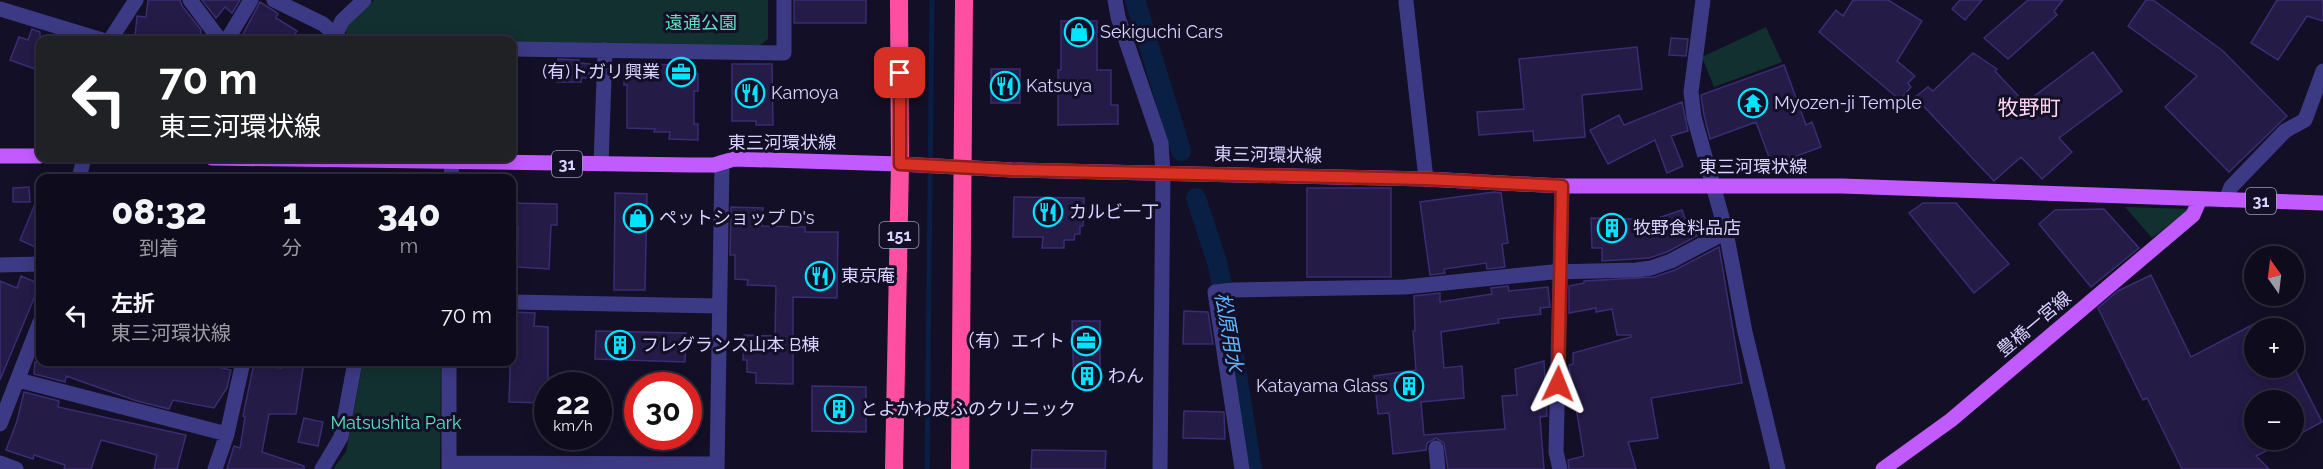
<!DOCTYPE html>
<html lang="ja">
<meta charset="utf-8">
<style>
body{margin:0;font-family:Raleway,"Noto Sans JP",sans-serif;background:#1c1929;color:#f1f3f6;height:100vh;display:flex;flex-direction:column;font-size:22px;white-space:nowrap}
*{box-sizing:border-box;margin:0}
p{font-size:20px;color:#9b9ba3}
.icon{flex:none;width:33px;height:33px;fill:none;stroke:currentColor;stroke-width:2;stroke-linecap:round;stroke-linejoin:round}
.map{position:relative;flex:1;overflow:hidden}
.side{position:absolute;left:36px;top:174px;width:480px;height:192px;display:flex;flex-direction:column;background:#0e0b1c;border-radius:12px;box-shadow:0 3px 15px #0003,0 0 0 2px #2e2b3b}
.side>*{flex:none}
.guide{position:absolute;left:36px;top:36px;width:480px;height:126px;border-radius:12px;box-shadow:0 3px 15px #0003,0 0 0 2px #2e2b3b;background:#202124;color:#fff;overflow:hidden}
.needle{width:39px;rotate:346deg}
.controls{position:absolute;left:2244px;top:246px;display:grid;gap:12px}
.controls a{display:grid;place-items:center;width:60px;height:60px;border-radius:50%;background:#0e0b1c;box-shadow:0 3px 15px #0003,0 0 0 2px #2e2b3b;font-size:30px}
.speed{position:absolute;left:534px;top:372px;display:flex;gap:12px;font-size:30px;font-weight:700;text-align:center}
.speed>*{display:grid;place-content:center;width:78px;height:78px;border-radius:50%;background:#0e0b1c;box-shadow:0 3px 15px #0003,0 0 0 2px #2e2b3b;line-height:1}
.speed small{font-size:15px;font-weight:400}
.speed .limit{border:9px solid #d22;background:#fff;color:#111}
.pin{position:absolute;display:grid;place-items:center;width:51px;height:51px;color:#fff;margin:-26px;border-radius:12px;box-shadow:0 3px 9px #0006}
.me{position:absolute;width:66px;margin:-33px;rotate:2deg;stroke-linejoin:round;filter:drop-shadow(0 0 4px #0008)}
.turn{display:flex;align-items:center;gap:21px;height:126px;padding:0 24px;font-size:27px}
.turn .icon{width:78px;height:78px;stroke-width:2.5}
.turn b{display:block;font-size:42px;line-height:51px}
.eta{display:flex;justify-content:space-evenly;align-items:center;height:102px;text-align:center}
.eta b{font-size:36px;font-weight:800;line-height:42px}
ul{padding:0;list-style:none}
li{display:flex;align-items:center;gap:18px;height:78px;padding:0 24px}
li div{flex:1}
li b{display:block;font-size:22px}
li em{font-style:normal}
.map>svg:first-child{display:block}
.green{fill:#12302f}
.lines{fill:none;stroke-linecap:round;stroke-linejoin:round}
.stream{stroke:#0a1f44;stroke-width:5}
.canal{stroke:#0a1f44;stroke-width:20}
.building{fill:#241b47;stroke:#3b2d73;stroke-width:1.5}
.minor{stroke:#3d3a85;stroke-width:15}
.major{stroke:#c25bff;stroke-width:15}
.highway{stroke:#ff4fa3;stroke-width:18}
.route-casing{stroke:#8d1f18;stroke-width:15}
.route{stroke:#d93025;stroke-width:10}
.labels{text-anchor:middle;stroke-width:6;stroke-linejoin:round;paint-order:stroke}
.shield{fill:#130f26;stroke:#9e99be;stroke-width:1.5}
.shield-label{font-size:16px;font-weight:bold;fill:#d9d4ff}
.park-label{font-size:18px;fill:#5fe0c0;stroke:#130f26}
.poi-label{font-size:18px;fill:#d9d4ff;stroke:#130f26;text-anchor:start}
.street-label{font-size:18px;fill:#d9d4ff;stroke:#130f26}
.water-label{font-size:20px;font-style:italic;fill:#62b6ff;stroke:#130f26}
.quarter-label{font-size:21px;fill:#ffd6f0;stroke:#130f26}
</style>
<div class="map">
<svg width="2323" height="469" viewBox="0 0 2323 469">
<rect width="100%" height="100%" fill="#130f26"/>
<path class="green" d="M374,0H768V39L758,47L348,39L345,28Z
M1766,27L1782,62L1714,87L1702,57Z
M2125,207L2190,209L2152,238Z
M363,362H441L440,469H333L346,452Z"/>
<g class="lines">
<path class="stream" d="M927,469L932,0"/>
<path class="canal" d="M1135,0L1181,151
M1196,198L1217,262L1225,299L1252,469"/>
</g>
<path class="building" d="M148,0H180L182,6L201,30L200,40H166L135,37L137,16L146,17Z
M202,0H240L232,13L225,7L216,18Z
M794,0H866V23H794Z
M1853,0H1888L1922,21L1897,61L1915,76L1908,83L1911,87L1900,100L1819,32L1836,10L1843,16Z
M1960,0H1982L1965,20L1952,9Z
M2028,0H2063L2054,11L2057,15L2008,59L1984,38Z
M2146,0H2153L2223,51L2287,116L2229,172L2165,107L2197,76L2128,26Z
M2277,0H2323V21L2307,16L2278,60L2251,43Z
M260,2L276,12L278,14L276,18L297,31L291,40H240Z
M1061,21H1097V70H1111V105H1118V124L1058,125V70H1061Z
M32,29L40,32V54L35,69L10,60L19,37L28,40Z
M1671,38L1688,39L1686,56L1669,55Z
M1637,47L1642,89L1582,95L1585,137L1534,141L1533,131L1479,135L1477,112L1524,109L1519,59Z
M2093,52L2122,91L2059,138L2072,152L2042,179L2021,157L1994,181L1915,97L1928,87L1933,91L1973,53L1997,69L1995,71L2025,103Z
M558,59L579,60V63L590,64L589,78H581V82H557Z
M624,64L687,65L686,74H698V91H694V124H698V140L669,139L670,132H654L655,129L627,128V85H624Z
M732,64H772L773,125H756V121H732Z
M1784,65L1806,125L1812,122L1821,147L1772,165L1756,122L1710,139L1704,115L1701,95Z
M991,69H1020V103H991Z
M1682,102L1688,131L1671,136L1683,166L1667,173L1655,140L1608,164L1590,130L1619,115L1624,125Z
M29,187L30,202H13V188Z
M1307,188H1391V277H1307Z
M40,192V246L36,245L35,247L20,240Z
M1494,192L1501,193L1508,243L1502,244L1505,267L1487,269L1486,263L1444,269L1445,273L1430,275L1420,202Z
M615,193L647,194L645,290H614Z
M1014,197L1084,198L1083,226H1080V234H1075L1074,240H1064V248H1042L1043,237H1013Z
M512,203L557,204V225H551L549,269L517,267L518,227H512Z
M1923,203H1956L2009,264L1974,293L1909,213Z
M731,207L763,208L762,226L805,227V232H838L837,298L793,297V384L756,383V373L747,372V360H743L744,335L775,336L776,286L747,285L748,280L735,279V255H730Z
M2104,209L2139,248L2091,287L2039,224L2055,210Z
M1682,210L1687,224L1692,223L1697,236L1667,252L1649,258L1602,261V248H1592L1591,218L1634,219V226Z
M1719,247L1742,383L1651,398L1658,438L1628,442L1636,469H1569L1568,460L1584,456L1569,365L1573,364V353L1631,337V335H1617L1612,309L1596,312V308L1569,313V286L1584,283V281L1654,277L1675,270Z
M2151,275L2191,357L2254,324V368L2294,367L2322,422L2294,437V400H2254V440H2288L2256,456L2269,469H2182L2147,398L2143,400L2098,308L2118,291Z
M21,276L40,284L0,380V281L17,288Z
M1508,286L1509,291L1548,287L1550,307L1540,308L1541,314L1498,319L1499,323L1441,332L1444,368L1462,366L1464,398L1421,402L1424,435L1505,429L1502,396L1517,395L1515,369L1544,361L1547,416L1540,417L1544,469H1448L1444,443L1436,438L1427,443L1426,450L1393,454L1389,413L1378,414L1374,376L1416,370L1413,331H1415L1414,296L1440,293V302L1492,294L1491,288Z
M1184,311L1208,312L1213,344H1183Z
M512,312L535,313L534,326L548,327V403L509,402Z
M1072,321H1100V386H1074Z
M596,331L686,333L685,362L595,359Z
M35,362H195L231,370L227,388L214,408L173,400L169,409L137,401L66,376L65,382L34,374Z
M281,362H304L296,414H269L262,452L304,466V469H227L234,446L240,448L245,417L243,416L254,363L281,368Z
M812,386L866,387V432L812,431Z
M24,392L59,401L58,407L186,435L177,469H154L157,455L101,440L91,469H64L65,465L34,455L33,459L6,450L17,421Z
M1184,411L1224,412L1225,439L1183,438Z
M304,418L323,422L318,446L298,442Z
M1032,450L1106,451L1105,469H1031Z"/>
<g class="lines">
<path class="minor" d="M190,0L220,40
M274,0L323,24L341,40
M1115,0L1118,17L1161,143L1163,172L1160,469
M1703,0L1691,92L1694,117L1726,232L1745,332L1778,469
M1406,2L1426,179
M0,9L102,40
M110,40L136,0
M227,40L251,0
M333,40L342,21L364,0
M512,49L784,53V0
M601,164L605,50
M79,178L84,158
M451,178L452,162
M2226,200L2231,187L2285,131L2305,120L2323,71
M0,265L40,264
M512,302L719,306
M18,380L227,434
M0,424L40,322
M1436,448L1438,469
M0,463L16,469
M449,463L717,464
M215,469L227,434L243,362
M322,469L341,437L355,362
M449,469V362
M717,469L722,162
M1242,469L1215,292L1234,290L1405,287L1552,272L1636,270L1651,268L1671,261L1726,232
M1560,469L1556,452L1562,186"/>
<path class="major" d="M0,156H40
M212,158L691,165H714L734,159L900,164L1012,170L1426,179L1562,186H1842L2323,203
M1883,469L1951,420L2193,215L2200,199"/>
<path class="highway" d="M894,469L900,164L899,0
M960,469L964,0"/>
</g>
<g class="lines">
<g class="route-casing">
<path id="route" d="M900,73V164L1012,170L1426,179L1562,186L1558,384"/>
</g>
<use href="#route" class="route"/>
</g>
<defs>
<g id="shop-ring" transform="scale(1.5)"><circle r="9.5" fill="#130f26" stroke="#00e5ff" stroke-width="1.5"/><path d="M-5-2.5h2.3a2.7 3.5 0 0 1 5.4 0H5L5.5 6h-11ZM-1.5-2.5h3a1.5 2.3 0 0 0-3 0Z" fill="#00e5ff"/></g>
<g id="office-ring" transform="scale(1.5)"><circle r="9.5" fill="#130f26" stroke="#00e5ff" stroke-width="1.5"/><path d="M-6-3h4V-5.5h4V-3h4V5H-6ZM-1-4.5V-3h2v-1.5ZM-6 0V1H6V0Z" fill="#00e5ff"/></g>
<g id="restaurant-ring" transform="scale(1.5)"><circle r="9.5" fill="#130f26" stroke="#00e5ff" stroke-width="1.5"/><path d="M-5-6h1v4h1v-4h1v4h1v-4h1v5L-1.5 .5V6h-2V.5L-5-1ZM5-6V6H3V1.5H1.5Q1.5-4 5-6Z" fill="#00e5ff"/></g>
<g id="temple-ring" transform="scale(1.5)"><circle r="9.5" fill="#130f26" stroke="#00e5ff" stroke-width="1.5"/><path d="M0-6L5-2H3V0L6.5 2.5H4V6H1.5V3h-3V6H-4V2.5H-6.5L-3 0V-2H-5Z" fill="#00e5ff"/></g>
<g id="building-ring" transform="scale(1.5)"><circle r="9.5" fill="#130f26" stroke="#00e5ff" stroke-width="1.5"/><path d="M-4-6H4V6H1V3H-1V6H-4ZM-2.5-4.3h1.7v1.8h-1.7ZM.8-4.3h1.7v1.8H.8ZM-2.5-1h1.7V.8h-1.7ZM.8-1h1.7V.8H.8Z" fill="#00e5ff"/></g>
</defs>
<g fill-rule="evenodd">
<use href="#shop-ring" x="1079" y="32"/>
<use href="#office-ring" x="681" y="72"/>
<use href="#restaurant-ring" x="1005" y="86"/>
<use href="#restaurant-ring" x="750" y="93"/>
<use href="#temple-ring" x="1753" y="103"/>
<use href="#restaurant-ring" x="1048" y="212"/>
<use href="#shop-ring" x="638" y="218"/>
<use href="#building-ring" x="1612" y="228"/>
<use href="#restaurant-ring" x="820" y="276"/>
<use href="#office-ring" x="1086" y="341"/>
<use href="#building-ring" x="620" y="345"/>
<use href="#building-ring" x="1087" y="376"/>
<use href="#building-ring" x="1409" y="386"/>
<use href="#building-ring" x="839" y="409"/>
</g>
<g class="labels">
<g class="shield">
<rect x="552" y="151" width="30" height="26" rx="4.5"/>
<rect x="2246" y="188" width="30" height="26" rx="4.5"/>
<rect x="879.5" y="222" width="39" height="26" rx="4.5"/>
</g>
<g class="shield-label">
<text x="567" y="170">31</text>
<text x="2261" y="207">31</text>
<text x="899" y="241">151</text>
</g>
<g class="park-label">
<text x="701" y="29">遠通公園</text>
<text x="396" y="429">Matsushita Park</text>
</g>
<g class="poi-label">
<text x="1100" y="38">Sekiguchi Cars</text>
<text x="660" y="78" text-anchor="end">(有)トガリ興業</text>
<text x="1026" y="92">Katsuya</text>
<text x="771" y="99">Kamoya</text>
<text x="1774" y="109">Myozen-ji Temple</text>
<text x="1069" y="218">カルビ一丁</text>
<text x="659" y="224">ペットショップ D's</text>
<text x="1633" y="234">牧野食料品店</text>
<text x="841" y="282">東京庵</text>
<text x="1065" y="347" text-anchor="end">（有）エイト</text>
<text x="641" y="351">フレグランス山本 B棟</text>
<text x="1108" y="382">わん</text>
<text x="1388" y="392" text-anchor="end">Katayama Glass</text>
<text x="860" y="415">とよかわ皮ふのクリニック</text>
</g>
<g class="street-label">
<text x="782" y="149">東三河環状線</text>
<text transform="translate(1268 155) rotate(1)" y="6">東三河環状線</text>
<text x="1753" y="173">東三河環状線</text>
<text transform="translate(2034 324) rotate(-40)" y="6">豊橋一宮線</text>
</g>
<g class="water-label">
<text transform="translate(1229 332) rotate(80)" y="7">松原用水</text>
</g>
<g class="quarter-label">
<text x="2029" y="115">牧野町</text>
</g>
</g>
</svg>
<div class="controls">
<a><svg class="needle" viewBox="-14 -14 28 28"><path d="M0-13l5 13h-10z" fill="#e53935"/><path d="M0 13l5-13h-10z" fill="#9b9ba3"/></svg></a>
<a>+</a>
<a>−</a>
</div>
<div class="speed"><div>22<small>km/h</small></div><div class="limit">30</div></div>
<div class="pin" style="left:900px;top:73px;background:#d93025"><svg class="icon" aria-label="arrive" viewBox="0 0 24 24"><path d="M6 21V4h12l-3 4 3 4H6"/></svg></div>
<svg class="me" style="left:1558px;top:384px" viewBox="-20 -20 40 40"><path d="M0-17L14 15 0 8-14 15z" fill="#d93025" stroke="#fff" stroke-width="4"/></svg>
<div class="guide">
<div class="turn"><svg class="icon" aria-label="left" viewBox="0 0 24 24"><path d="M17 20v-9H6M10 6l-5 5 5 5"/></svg><div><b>70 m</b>東三河環状線</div></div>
</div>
<section class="side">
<div class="eta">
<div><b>08:32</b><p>到着</p></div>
<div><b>1</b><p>分</p></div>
<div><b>340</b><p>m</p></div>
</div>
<ul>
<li><svg class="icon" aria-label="left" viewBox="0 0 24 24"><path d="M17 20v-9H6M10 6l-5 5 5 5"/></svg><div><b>左折</b><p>東三河環状線</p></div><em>70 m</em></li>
</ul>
</section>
</div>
